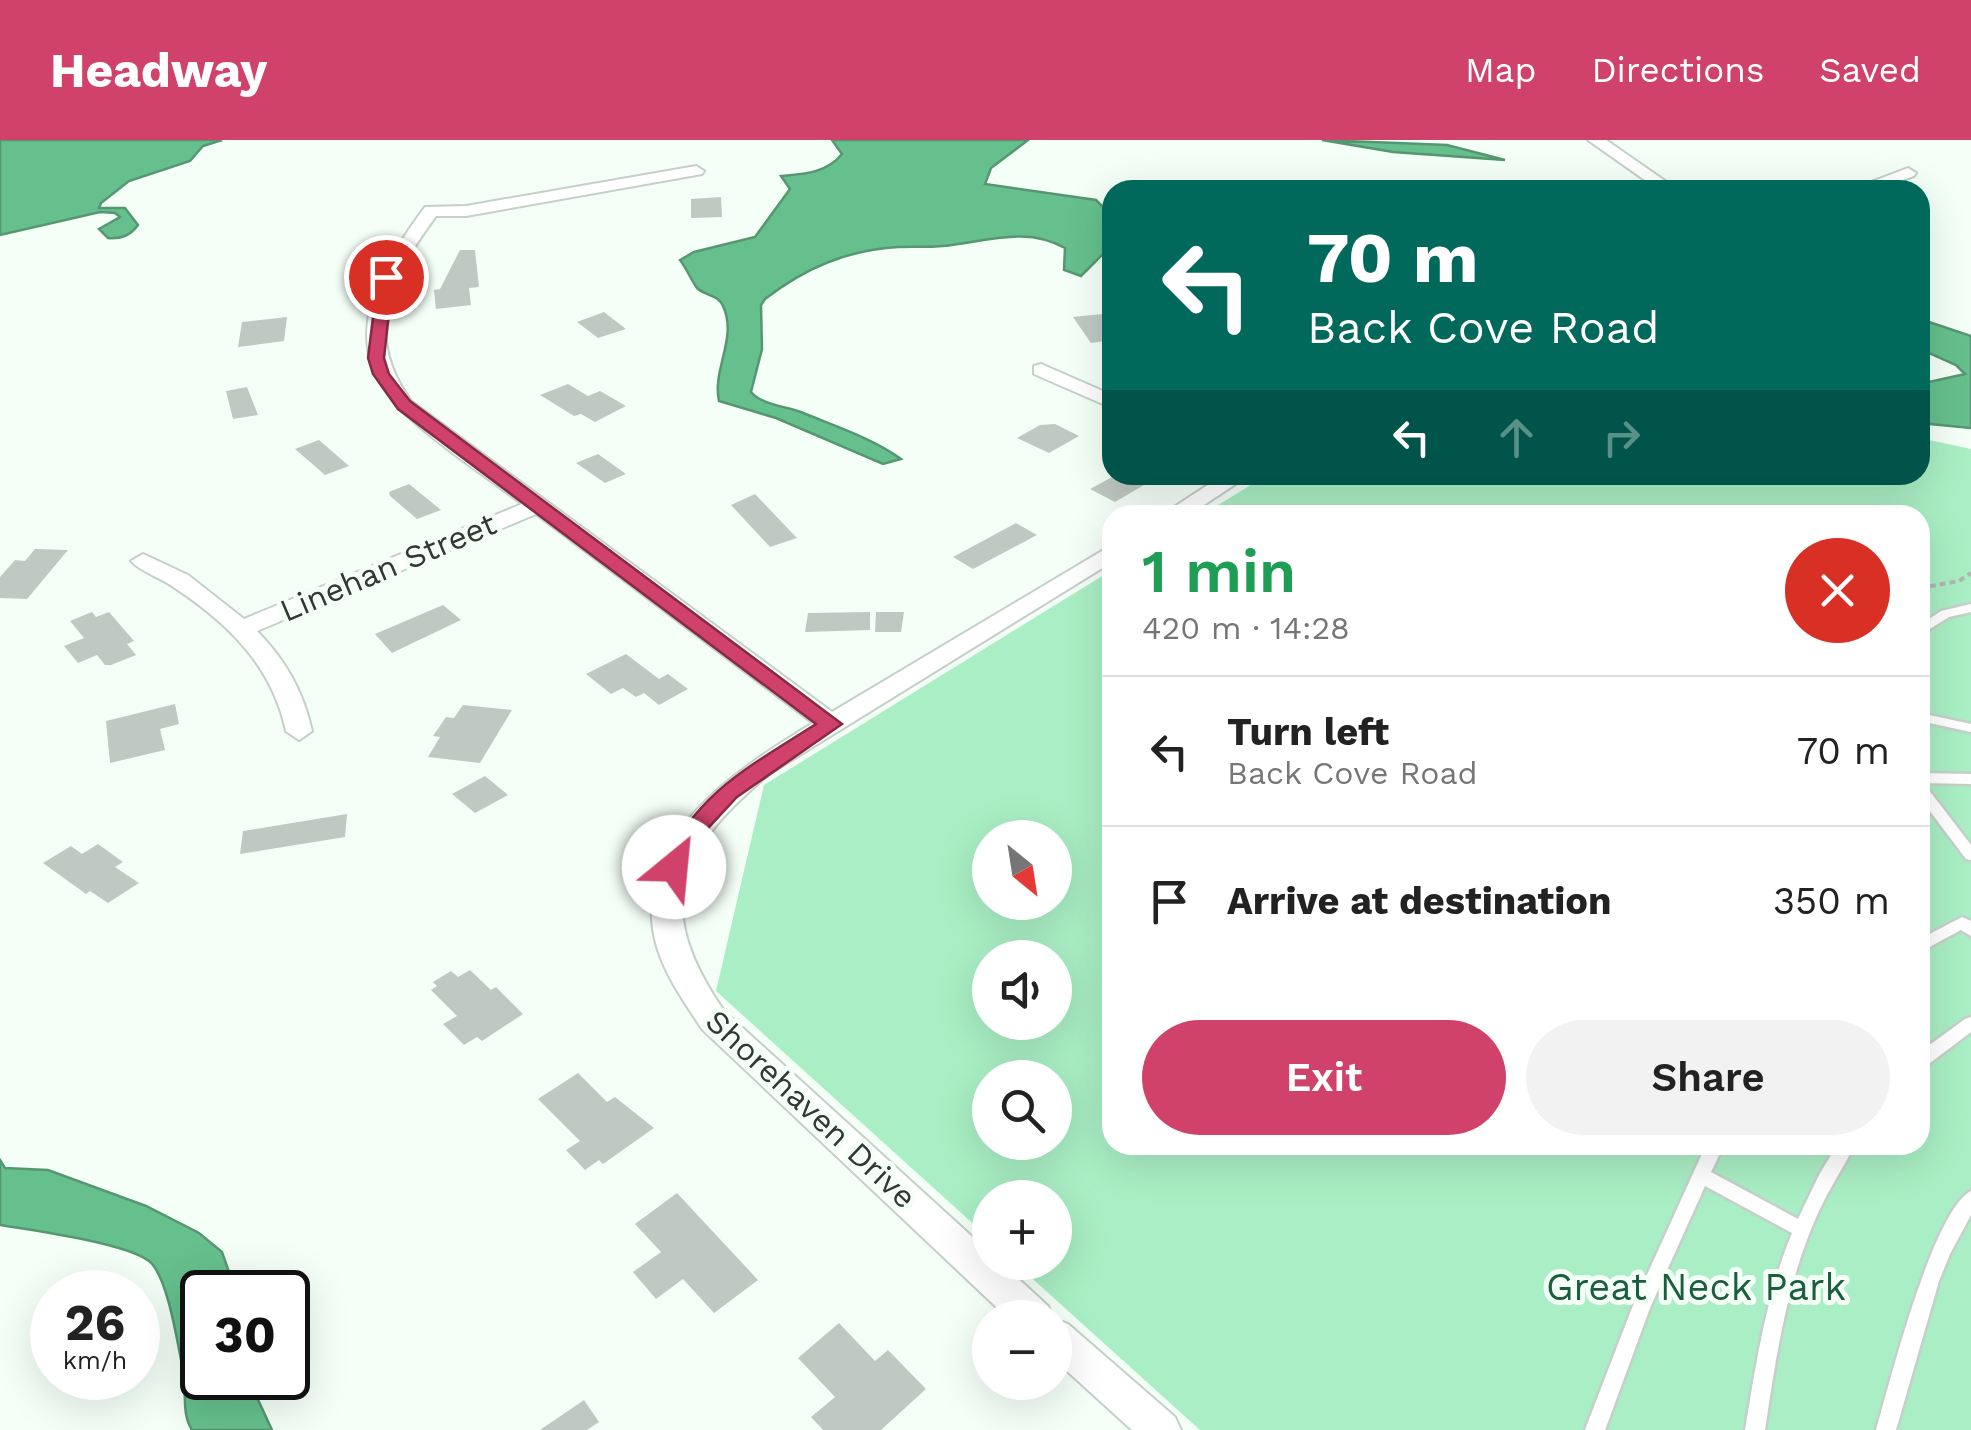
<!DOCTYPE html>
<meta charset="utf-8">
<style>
body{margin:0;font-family:"Work Sans",sans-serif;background:#f2f2f2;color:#222;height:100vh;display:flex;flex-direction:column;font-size:38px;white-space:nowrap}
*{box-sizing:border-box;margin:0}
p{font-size:32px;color:#767676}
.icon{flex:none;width:55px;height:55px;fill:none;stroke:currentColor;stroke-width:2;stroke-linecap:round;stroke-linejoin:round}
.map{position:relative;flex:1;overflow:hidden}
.details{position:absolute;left:1102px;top:365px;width:828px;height:650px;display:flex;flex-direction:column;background:#fff;border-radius:30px;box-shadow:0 10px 40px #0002}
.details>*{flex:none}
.hud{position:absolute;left:1102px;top:40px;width:828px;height:305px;border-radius:30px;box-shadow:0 10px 40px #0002;background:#00695c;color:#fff;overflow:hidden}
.needle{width:65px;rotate:150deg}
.fabs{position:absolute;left:972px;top:680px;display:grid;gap:20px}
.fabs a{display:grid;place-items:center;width:100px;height:100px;border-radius:50%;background:#fff;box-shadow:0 10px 40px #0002;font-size:50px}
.speed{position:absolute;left:30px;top:1130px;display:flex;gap:20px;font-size:50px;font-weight:700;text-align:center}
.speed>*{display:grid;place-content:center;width:130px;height:130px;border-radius:50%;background:#fff;box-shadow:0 10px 40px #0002;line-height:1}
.speed small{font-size:25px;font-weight:400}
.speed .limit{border:5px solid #111;border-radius:15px;background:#fff;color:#111}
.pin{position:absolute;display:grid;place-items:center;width:85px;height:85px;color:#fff;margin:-42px;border:5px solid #fff;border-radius:50%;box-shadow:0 2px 10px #0007}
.me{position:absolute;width:110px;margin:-55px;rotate:28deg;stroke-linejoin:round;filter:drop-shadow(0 0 8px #0008)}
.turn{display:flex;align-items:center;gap:35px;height:210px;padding:0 40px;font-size:45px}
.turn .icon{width:130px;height:130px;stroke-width:2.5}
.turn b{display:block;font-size:70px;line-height:85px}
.lanes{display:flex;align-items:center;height:95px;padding:0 40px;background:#0003;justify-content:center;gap:50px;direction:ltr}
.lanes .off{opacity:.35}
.round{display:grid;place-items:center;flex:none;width:105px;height:105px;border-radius:52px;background:#f2f2f2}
.head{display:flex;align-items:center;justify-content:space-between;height:170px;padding:0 40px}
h1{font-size:60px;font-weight:600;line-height:75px;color:#1e9e55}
.action{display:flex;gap:20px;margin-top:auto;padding:20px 40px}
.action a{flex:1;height:115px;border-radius:60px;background:#d0426a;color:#fff;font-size:40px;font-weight:600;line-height:115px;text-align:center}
.action a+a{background:#f2f2f2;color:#222}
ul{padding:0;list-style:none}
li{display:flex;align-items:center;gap:30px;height:150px;padding:0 40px;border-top:2px solid #e0e0e0}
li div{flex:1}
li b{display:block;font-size:38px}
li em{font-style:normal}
header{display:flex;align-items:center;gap:60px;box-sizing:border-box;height:140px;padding:0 50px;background:#d0426a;color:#fff}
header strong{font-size:48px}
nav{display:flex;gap:55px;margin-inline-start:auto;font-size:35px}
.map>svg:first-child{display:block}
.green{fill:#a9eec4;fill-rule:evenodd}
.water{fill:#65c08d;stroke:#569772;stroke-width:2.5}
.building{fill:#bfc9c3}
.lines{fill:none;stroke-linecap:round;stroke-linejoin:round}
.service-casing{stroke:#c5d0c9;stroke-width:5}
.minor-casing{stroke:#c5d0c9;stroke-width:4}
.path{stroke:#aeb7b1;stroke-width:4;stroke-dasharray:6 4;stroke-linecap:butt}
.service{fill:#fff;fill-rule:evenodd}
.minor{fill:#fff;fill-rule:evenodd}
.route{fill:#d0426a;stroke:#872b45;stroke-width:2.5}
.labels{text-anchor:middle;stroke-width:10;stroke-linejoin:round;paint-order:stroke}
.street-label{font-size:32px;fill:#323634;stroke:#f4fff7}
.near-park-label{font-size:38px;fill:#1b5e3d;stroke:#f4fff7}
</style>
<header>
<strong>Headway</strong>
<nav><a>Map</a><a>Directions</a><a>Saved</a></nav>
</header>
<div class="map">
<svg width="1971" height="1290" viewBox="0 0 1971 1290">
<rect width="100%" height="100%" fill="#f4fff7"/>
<path class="green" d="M1920,298L1971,309V1290H1200L1015,1123L1055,1122V1058H990V1099L716,851L764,645L1112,430V1005H1920V375H1202L1267,335H1920ZM990,698H1055V762H990ZM990,818H1055V882H990ZM990,938H1055V1002H990Z"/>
<path class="water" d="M0,0H222L203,6L190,21L129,41L101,63L99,68H125L138,85C130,96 121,99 108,98L99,89L120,77L115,73L100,72L0,95Z
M832,0H1028L991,28L985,44L1096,60L1112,76V112L1104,113L1081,136L1064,130L1065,108C1028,87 992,100 952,105C935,108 916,106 898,107C847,110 805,128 765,159L761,165L762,209L751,252C762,265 785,266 801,272C834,286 872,298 901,319L883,324L776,278L719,261C712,229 738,198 723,166C718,154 705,156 697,148C691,140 687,129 680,120L694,112L755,97L790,49L781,36C804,34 827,33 842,14Z
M1322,0L1447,5L1505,20L1393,12Z
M1920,179L1971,196V288L1920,283V244L1965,234L1956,225L1920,209Z
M0,1020L5,1028L48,1030L146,1066L199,1093L222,1112L236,1152H202V1238H248L272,1290H192C181,1273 187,1251 183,1230C178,1206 168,1136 149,1121C126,1103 32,1090 0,1085Z"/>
<path class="building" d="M721,57L722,77L691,78V59Z
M460,110H475L479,147L469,148L471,165L436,169L434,150L440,149Z
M604,172L626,189L598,198L577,182Z
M1112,173V200L1091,203L1073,177Z
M287,177L284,201L238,207L242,182Z
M568,244L588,256L600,251L626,266L595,282L581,274L574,276L540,255Z
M247,247L258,275L233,279L226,251Z
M1055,284L1079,296L1049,313L1017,298L1040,285Z
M319,300L349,326L325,335L295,309Z
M598,314L626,334L605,343L576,323Z
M1116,335L1144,345L1115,362L1090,349Z
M409,344L430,361L441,370L417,379L390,356L389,352Z
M755,354L795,396L797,398L770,407L731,365Z
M1016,383L1037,395L973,429L953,417Z
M35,409L68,410L27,459L0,458V437L15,420L25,421Z
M443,465L461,480L392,513L375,494Z
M92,472L96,477L109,472L134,501L127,504L136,515L111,525H105L97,515L78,523L64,506L84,498L70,481Z
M870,472V490L805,492L808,473Z
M876,472H904L901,492H875Z
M626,514L659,539L668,534L688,549L659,565L644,553L636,557L623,548L611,554L586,534Z
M175,564L179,584L160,589L165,610L110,623L106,581Z
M463,565L512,570L480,623L428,617L440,597L433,596L446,577L454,578Z
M485,636L508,655L475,673L452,654Z
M347,674L345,697L240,714L243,691Z
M98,704L123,722L115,727L139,743L108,763L90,751L86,754L43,723L71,706L82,714Z
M470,830L491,850L496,847L523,874L482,901L477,897L464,905L443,884L457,876L431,850L437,846L433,842L451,831L458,837Z
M578,933L607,962L615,957L654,988L603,1024L599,1020L585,1030L566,1010L580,1001L538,959Z
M677,1053L758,1140L714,1173L683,1139L656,1159L633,1132L661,1112L635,1084Z
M839,1183L875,1221L888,1210L926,1249L881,1290H823L811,1277L835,1257L798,1218Z
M584,1260L599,1282L587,1290H540Z"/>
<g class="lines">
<g class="service-casing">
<path id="service" d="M1971,464V472L1949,477L1920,495V485L1941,471Z
M1920,573L1971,584V592L1920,581Z
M1920,633L1971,634V644L1920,643Z
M1920,643L1925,645L1971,705V720L1966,719L1920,658Z
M1962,777L1971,781V796L1961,790L1920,812V799Z
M1971,877V892L1926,926L1920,927V912L1965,879Z
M1706,1005H1724L1711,1032L1798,1079L1819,1035L1837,1005H1855C1843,1028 1829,1049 1818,1073C1787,1141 1776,1216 1765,1290H1745C1756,1224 1766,1156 1792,1093L1705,1046L1650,1168L1605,1290H1585L1632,1168Z
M1971,1051V1075L1950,1114L1939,1141L1896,1290H1876C1889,1245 1933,1070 1971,1051Z"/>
</g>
<g class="minor-casing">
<path id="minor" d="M1588,0H1606L1678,50H1659Z
M696,26L704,31L702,34L466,76H436C392,136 361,193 411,261L832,572L1112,405V422L769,634C677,712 652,766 724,871L990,1113V1122H1000L1048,1166L1053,1178H1008L702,889C685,863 666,837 657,807C626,700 736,630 813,583L536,374L257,491C286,521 303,551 312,591L299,600L286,591C272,525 227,482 172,446C159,437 141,432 131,421L143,414L188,435L244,479L522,364C392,266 303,231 425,67L466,66Z
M1908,28L1916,33L1914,36L1874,50H1850Z
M1041,224L1112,255V268L1034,234V226Z
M1223,335H1249L1189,375H1162Z
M1055,1179L1068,1184L1175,1277L1181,1290H1132L1055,1220Z"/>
</g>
<path class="path" d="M1920,448L1959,441L1971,433"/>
<use href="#service" class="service"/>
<use href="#minor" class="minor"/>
</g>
<path class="route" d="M386,133L393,137L384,218L389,234L410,261L842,584L737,657L699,698L682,733L674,736L662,727C698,651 749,627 816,584L398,269L373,234L368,218L378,137Z"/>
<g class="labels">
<g class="street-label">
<text transform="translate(388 427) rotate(-23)" y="11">Linehan Street</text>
<text transform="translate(811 969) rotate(43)" y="11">Shorehaven Drive</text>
</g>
<g class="near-park-label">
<text x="1696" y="1160">Great Neck Park</text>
</g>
</g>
</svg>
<div class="fabs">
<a><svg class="needle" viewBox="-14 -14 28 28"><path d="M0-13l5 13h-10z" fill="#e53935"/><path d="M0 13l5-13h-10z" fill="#767676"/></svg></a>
<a><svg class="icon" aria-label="sound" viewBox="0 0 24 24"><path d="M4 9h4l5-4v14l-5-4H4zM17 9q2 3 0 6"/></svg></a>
<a><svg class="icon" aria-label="search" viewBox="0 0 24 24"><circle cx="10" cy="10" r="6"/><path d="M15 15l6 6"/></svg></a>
<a>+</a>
<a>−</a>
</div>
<div class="speed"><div>26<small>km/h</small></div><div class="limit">30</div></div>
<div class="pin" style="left:386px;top:137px;background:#d93025"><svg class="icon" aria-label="arrive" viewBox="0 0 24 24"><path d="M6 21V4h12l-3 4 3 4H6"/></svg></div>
<svg class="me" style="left:674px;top:727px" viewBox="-20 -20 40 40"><circle r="19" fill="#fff"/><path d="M0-13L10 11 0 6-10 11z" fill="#d0426a"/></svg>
<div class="hud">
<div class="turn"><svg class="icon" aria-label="left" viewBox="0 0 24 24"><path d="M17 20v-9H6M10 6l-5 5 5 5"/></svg><div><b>70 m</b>Back Cove Road</div></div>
<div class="lanes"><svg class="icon" aria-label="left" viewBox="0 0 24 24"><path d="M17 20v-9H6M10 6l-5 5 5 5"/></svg><svg class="icon off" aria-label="ahead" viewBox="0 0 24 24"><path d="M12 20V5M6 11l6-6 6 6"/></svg><svg class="icon off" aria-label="right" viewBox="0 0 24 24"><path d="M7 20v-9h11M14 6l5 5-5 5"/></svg></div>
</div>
<section class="details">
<div class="head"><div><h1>1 min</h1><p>420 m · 14:28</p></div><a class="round" style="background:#d93025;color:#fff"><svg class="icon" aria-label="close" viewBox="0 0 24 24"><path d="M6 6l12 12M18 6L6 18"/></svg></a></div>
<ul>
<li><svg class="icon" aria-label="left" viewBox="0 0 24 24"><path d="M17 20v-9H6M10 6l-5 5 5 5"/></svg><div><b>Turn left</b><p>Back Cove Road</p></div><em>70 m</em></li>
<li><svg class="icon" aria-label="arrive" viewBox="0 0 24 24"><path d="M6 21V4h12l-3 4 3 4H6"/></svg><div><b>Arrive at destination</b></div><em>350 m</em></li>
</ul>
<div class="action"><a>Exit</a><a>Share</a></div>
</section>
</div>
